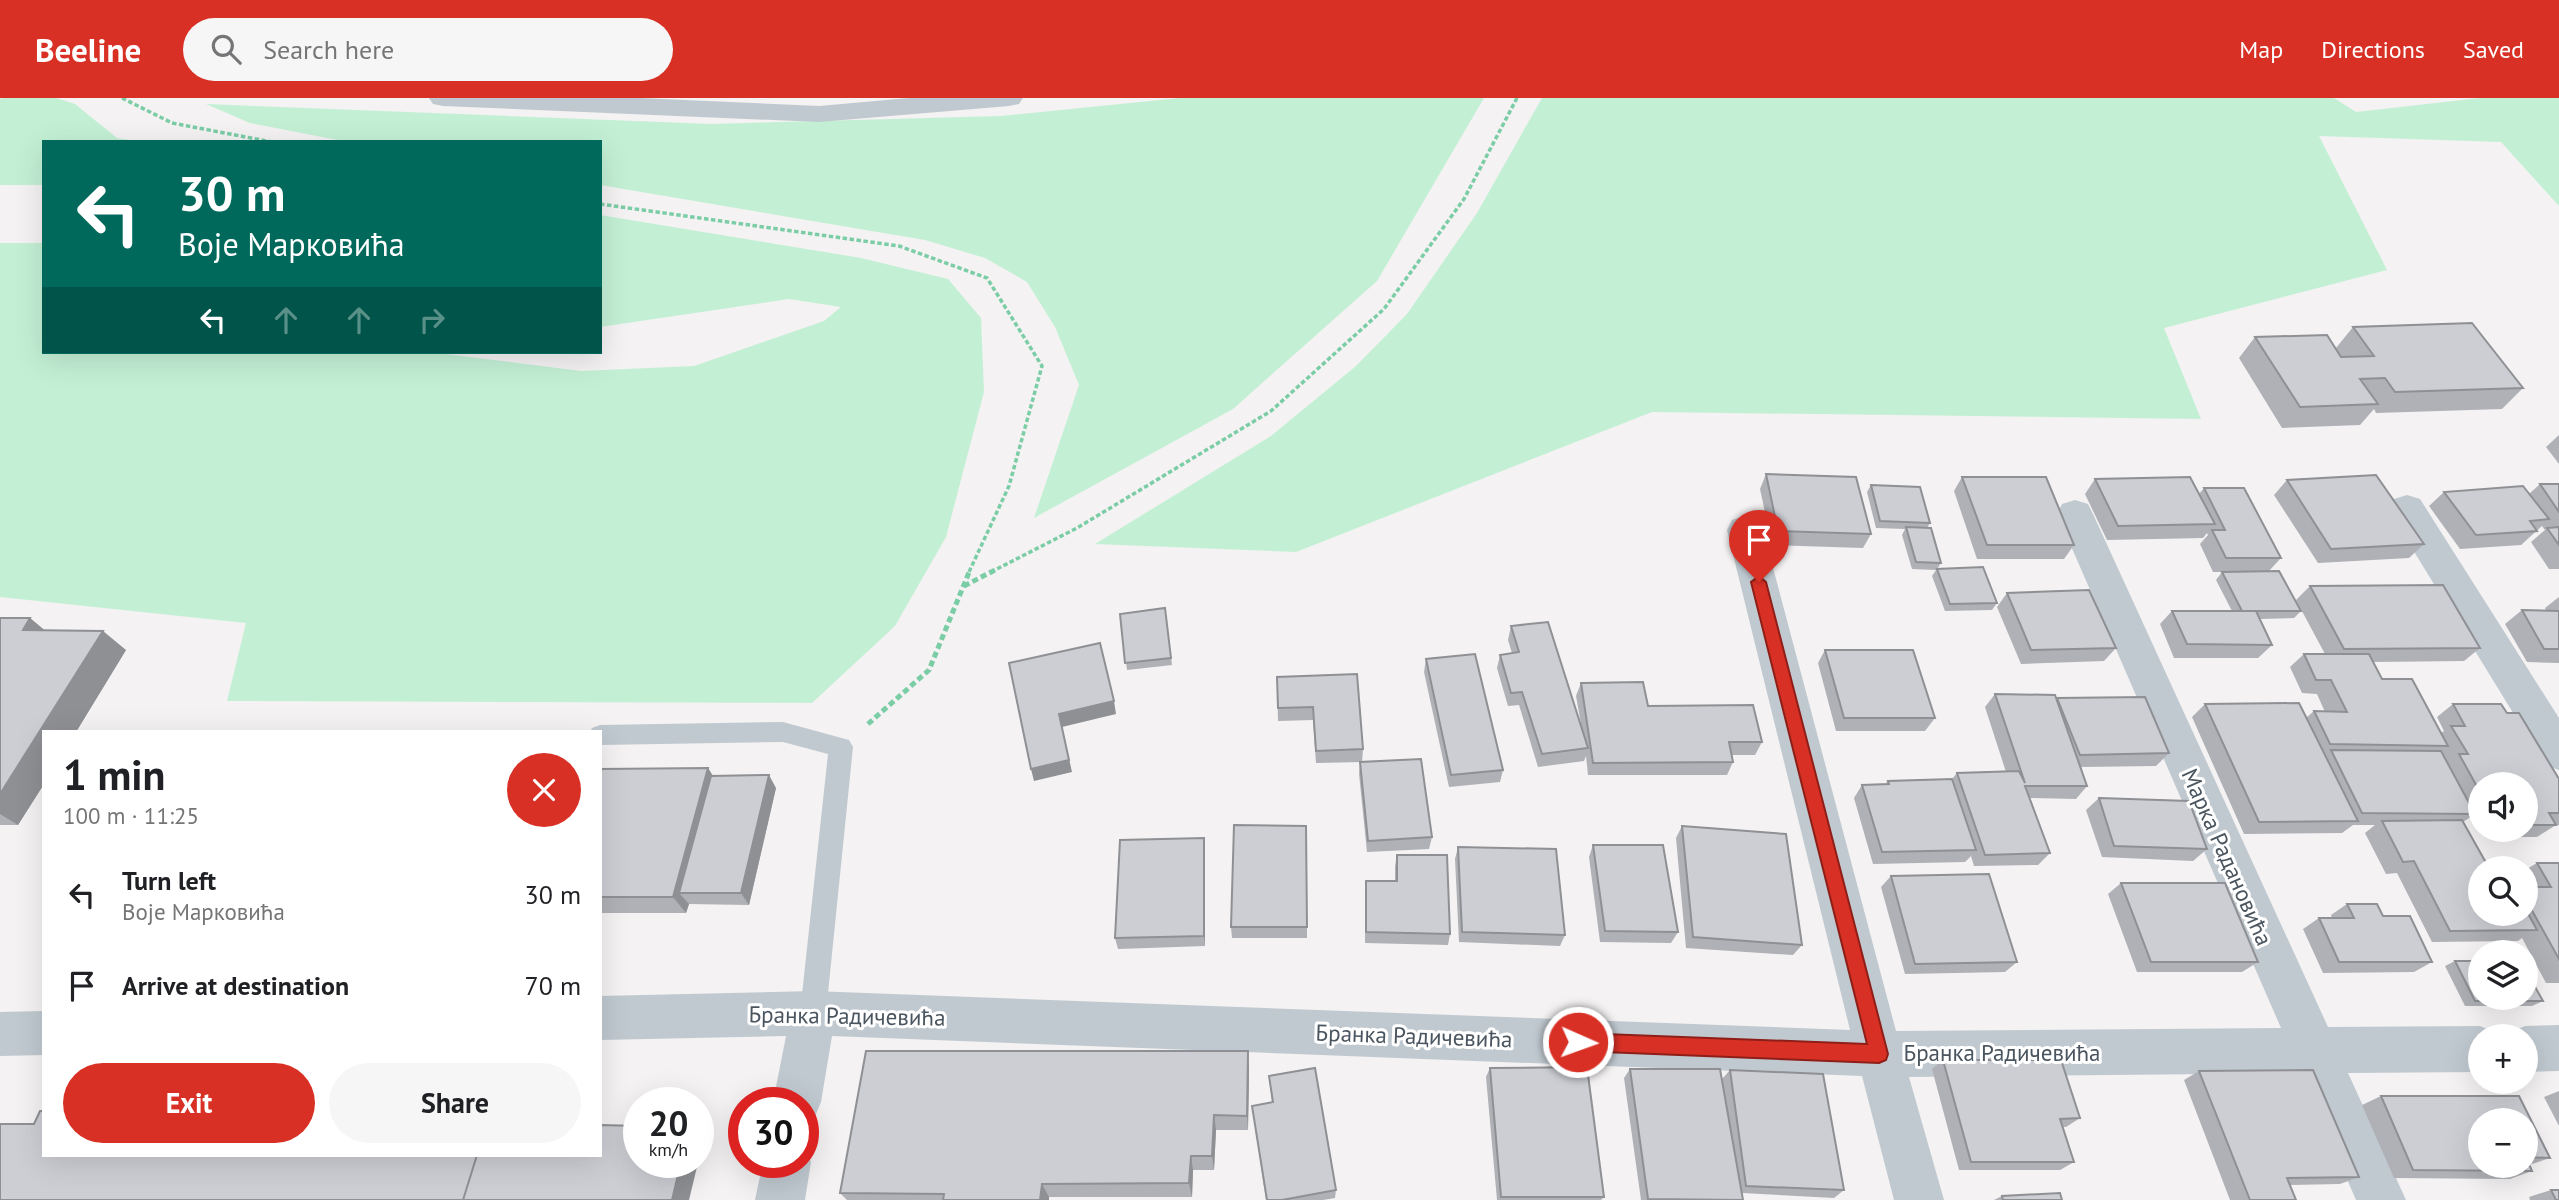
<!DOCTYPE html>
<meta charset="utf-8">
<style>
body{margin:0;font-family:"PT Sans",sans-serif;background:#f6f6f6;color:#202124;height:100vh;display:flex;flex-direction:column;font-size:26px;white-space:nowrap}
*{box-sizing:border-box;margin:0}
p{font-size:23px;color:#757577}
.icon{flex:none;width:38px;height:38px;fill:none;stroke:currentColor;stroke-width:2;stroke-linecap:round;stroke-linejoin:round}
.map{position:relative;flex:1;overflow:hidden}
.side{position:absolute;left:42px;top:632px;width:560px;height:427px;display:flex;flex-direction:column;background:#fff;border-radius:0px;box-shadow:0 7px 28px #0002}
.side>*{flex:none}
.guide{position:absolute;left:42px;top:42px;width:560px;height:214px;border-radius:0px;box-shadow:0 7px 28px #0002;background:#00695c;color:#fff;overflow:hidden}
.controls{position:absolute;left:2468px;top:674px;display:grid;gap:14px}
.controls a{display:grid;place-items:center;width:70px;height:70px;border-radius:50%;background:#fff;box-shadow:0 7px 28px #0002;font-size:35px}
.speed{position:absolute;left:623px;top:989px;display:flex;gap:14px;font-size:35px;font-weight:700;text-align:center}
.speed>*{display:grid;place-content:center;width:91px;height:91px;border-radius:50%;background:#fff;box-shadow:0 7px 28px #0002;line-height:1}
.speed small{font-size:18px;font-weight:400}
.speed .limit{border:10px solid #d22;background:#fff;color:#111}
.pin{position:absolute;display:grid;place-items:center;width:60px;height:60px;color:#fff;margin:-72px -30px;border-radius:50% 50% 50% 0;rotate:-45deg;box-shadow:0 0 7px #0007}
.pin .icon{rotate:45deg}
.me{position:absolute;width:77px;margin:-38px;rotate:92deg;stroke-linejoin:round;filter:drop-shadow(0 0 5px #0008)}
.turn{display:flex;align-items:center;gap:24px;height:147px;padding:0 21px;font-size:32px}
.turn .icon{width:91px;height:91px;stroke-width:2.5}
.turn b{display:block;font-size:49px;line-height:60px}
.lanes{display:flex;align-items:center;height:66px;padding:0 21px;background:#0003;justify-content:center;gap:35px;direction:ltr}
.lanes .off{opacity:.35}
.round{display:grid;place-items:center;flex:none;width:74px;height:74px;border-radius:37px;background:#f6f6f6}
.summary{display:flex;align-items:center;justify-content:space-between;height:119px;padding:0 21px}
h1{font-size:42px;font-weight:600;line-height:52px}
.cta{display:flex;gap:14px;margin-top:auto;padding:14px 21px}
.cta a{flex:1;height:80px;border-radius:42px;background:#d93025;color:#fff;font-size:28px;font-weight:600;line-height:80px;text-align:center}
.cta a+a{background:#f6f6f6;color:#202124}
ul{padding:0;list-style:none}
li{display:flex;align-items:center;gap:21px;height:91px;padding:0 21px}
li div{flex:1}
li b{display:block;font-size:26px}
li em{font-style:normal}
header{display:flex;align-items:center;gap:42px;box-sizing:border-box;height:98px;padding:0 35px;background:#d93025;color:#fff}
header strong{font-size:33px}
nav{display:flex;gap:38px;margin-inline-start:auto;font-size:24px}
.search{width:490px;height:63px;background:#f6f6f6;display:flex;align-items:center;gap:18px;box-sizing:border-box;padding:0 24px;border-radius:38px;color:#757577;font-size:26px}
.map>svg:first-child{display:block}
.green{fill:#c3f0d5}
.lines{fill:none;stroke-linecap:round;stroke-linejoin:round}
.path-far1{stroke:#7bcda6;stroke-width:3.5;stroke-dasharray:4.5 2.5;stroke-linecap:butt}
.path{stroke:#7bcda6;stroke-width:5;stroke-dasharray:6 3.5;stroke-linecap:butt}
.service{fill:#c0c9d0;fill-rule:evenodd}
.minor{fill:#c0c9d0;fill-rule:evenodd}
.wall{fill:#afb1b6}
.shaded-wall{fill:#8f9094}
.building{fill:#ccced4;stroke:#8f9094;stroke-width:2;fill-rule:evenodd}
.route{fill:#d93025;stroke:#8d1f18;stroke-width:2}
.labels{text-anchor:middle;stroke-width:6;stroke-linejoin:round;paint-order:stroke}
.street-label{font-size:23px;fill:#4a555f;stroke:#fff}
</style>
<header>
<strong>Beeline</strong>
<div class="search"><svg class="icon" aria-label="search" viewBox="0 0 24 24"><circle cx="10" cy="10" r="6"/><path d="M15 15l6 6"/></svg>Search here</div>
<nav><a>Map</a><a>Directions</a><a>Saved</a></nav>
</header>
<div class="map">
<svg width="2559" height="1102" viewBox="0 0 2559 1102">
<rect width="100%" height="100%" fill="#f4f2f2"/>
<path class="green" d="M3,0H56L75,6L117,40L142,44H44V87H0V1Z
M1180,0H1484L1377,183L1233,311L1034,420L1079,287L1055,229L1027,184L985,160L925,142L600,87V44H348L250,25L206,6L711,26L1001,18Z
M1542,0H2334L2356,14L2480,0H2559V108L2501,44L2319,38L2387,172L2164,230L2201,321L1652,314L1296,454L1095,446L1271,338L1356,268L1407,216L1477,115Z
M600,117L861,160L948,181L981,220L984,294L946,439L895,528L812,605L227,603L246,525L0,499V145H44V254H430L581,273L694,268L824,223L841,209L789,201L600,229Z"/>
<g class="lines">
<path class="path-far1" d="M122,0L172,25L272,44
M600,106L899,148L987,180L1042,268L1009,388L969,474
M991,474L1077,430L1271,313L1384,211L1464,101L1517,0"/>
<path class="path" d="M964,488L995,472
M868,626L929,572L970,472"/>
<path class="service" d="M783,624L849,642L853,649L826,915L823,924L813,928L803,924L800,915L828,656L783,644L600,647V634H590L592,630L600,627Z"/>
<path class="minor" d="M429,0H640L819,8L909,0H1023L1019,6L1009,8L819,24L443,8L433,6Z
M2407,397L2420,401L2559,620V672L2545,667L2394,421L2389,411L2394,401Z
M2075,402L2088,406L2093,416L2328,929L2480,928L2496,935L2498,938H2480V974L2348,975L2406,1102H2356L2301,975L1909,979L1944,1102H1894L1862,978L832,938L821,1004L814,1021L803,1025V1004H773L786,938L600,942V898L813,893L1850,932L1727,432L1732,422L1745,418L1758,422L1763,432L1896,933L2281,930L2057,416L2062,406Z
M44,913V957L0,958V914Z
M2559,927V973L2525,974V938H2507L2509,935L2525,928Z
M803,1047L811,1064L805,1102H755L763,1064H803Z"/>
</g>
<path class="wall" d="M2353,229L2523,290L2502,311L2376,315L2374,311L2360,327L2282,330L2239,260L2255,239L2336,250Z
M2559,337V366L2546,349Z
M1766,376L1871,436L1863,450L1772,447L1760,391Z
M1962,379L2074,447L2064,461H1977L1954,393Z
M2095,381L2199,396L2204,390L2281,460L2268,474L2301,513L2294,520L2260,521L2272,547L2258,560H2174L2160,526L2172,513H2232L2216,482L2222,474H2260H2213L2200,446L2208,437L2207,435L2203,440L2107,442L2085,396Z
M2287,382L2424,446L2409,460L2318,465L2274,397Z
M2540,386H2559V471H2549L2531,444L2545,432L2542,428L2521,447L2460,451L2429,408L2444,394L2529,396Z
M1871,387L1930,425L1927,430L1941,465L1937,471L1997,505L1992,512L1945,513L1932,478L1936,472L1912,471L1902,437L1905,431L1876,430L1867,394Z
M2310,488L2480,550L2464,563L2373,564L2382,581L2441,635L2444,633L2437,619L2453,606L2507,615L2559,681V727H2556L2537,739H2487L2483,732H2525V686H2480V726L2475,716L2463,724L2480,770L2525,816V772L2537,765H2559V885H2546L2522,840L2518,843L2432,844L2397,775L2386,776L2365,735L2375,727H2353L2342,735L2244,736L2192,619L2205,606L2306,620L2314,613L2325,614L2317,596L2302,595L2290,569L2304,556H2325L2296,502Z
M2007,495L2116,550L2104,563L2021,566L1997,509Z
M2559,499V565L2527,564L2505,526L2522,512L2546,513L2545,510Z
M1165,510L1172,567L1127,572L1120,516Z
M0,520H30L44,532L126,552L76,634H44V686L18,727H0Z
M1511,528L1581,626L1576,598L1581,585L1648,608L1762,644L1755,657H1732L1733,664L1727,677H1588L1586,658L1584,663L1538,669L1519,607L1508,608L1497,570L1500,557L1512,555L1508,542Z
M1825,552L1935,620L1925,633H1836L1818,565Z
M1426,561L1503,672L1500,684L1449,689L1424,574Z
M1277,579L1363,651L1362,664L1316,665L1313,622L1278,623Z
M1995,596L2056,601L2057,600L2169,655L2156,668L2081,669L2087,688L2076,701L2029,700L2050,755L2038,767L1974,768L1971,758L1965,764L1873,766L1854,700L1862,687L1885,686L1888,683L1952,681L1957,675L2006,674L1985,609Z
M1360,664L1432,739L1429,751L1367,754L1359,676Z
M708,670L713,678L776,690L749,807L689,806L686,815H600V671Z
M2099,700L2207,751L2193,763L2102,759L2086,712Z
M1682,728L1802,847L1793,857L1686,850L1676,740Z
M1204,740L1205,752V848L1118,851L1115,840Z
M1593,747L1678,834L1671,845L1600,844L1589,759Z
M1458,749L1565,837L1560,848L1459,844L1455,761Z
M1397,757L1450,836L1448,847L1365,845V794L1366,783H1395V768Z
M1891,778L2017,864L2005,874L1905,876L1881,789Z
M2121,785L2258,864L2242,874H2137L2108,796Z
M2347,806L2432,864L2414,874L2323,875L2303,831L2319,820H2332L2331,817Z
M1231,829H1307V840H1232Z
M2455,863L2543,903L2532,908H2465L2445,868Z
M1943,962L2080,1020L2066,1029H2062L2074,1064L2060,1072H1959L1932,971Z
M1249,970L1248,1032H1216L1214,1072H1193L1192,1099H1049V1102H847L840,1095Z
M1490,970L1604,1099L1601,1102H1497L1486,979Z
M1630,971L1722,981L1730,972L1844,1092L1834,1100L1742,1095L1743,1102H1641L1624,980Z
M2199,973L2359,1079L2340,1086L2290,1087L2296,1102H2230L2184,982Z
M1269,978L1336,1092L1335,1100L1323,1102H1266L1252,1008L1272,1004Z
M2559,993V1028L2544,999Z
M2381,998L2550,1060L2529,1067L2532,1073L2510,1081L2394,1080L2362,1007Z
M2551,1092L2559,1102H2530L2529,1099Z
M2002,1098L2062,1102H1994Z"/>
<path class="shaded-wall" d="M30,520L54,540L23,532Z
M103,533L126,552L76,634H44V686L18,727L0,716V696Z
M1114,603L1116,616L1062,629L1072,674L1034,683L1031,671L1059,616Z
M708,670L719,688L679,795L689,806L686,815L673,799Z
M769,677L776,690L749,807L741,795Z
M1204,740L1205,752V848L1204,838Z
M1248,953L1249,970L1248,1032L1247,1018Z
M1214,1017L1216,1032L1214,1072L1212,1058Z
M698,1035L704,1040L689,1102H672L681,1064H698Z
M1191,1058L1193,1072L1192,1099L1189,1085Z
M1042,1086L1049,1099V1102H1040Z"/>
<path class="building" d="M2472,225L2523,290L2395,294L2385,280L2360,281L2378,306L2300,309L2255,239L2327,237L2341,259L2374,258L2353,229Z
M1766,376L1856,379L1871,436L1778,433Z
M2376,377L2424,446L2331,451L2287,382Z
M1962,379H2046L2074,447H1987Z
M2190,379L2215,426L2118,428L2095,381Z
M2540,386H2559V414Z
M1871,387L1920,389L1930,425L1880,423Z
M2523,388L2549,421L2530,423L2537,433L2476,437L2444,394Z
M2204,390H2244L2281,460H2226L2212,432H2225Z
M1906,429L1931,430L1941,465L1916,464Z
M2559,429V447L2547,430Z
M1983,469L1997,505L1950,506L1937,471Z
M2279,473L2301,513H2242L2222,474Z
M2443,487L2480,550L2344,551L2310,488Z
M2089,492L2116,550L2031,552L2007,495Z
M1165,510L1171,560L1125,565L1120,516Z
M2522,512L2559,513V551H2544Z
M2172,513H2256L2272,547L2187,546Z
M0,520H30L23,532L103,533L0,696Z
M1548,524L1588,650L1542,656L1522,594L1511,595L1500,557L1519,554L1511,528Z
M1100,545L1114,603L1059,616L1069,662L1031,671L1009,565Z
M1825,552H1913L1935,620H1844Z
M1475,556L1503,672L1451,677L1426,561Z
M2304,556H2369L2382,581H2412L2448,648L2330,646L2314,613L2347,614L2331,582H2316Z
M1357,576L1363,651L1316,653L1313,609L1278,610L1277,579Z
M1643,584L1648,608L1753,607L1762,644H1729L1733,664L1593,665L1581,585Z
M1995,596L2055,597L2087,688H2025L2050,755L1985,757L1957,675L2019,673L2025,685Z
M2145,599L2169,655L2080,657L2057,600Z
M2299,605L2358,723L2259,724L2205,606Z
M2453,606H2501L2507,615H2519L2559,681V715H2549L2556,727H2525V686H2480V694L2459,656H2468L2451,628H2465Z
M2331,652L2441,653L2475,716L2362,715Z
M1421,661L1432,739L1368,743L1360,664Z
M708,670L673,799H600V671Z
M769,677L741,795H679L711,678Z
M1952,681L1976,752L1882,754L1862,687L1889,686L1888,683Z
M2099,700L2189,703L2207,751L2114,748Z
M2462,722L2489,770H2480V816H2525V810L2537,832L2450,833L2414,763L2403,764L2382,723Z
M1234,727L1306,728L1307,829H1231Z
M1682,728L1786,736L1802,847L1693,839Z
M1204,740V838L1115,840L1120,742Z
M1593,747H1663L1678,834L1605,833Z
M1458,749L1556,751L1565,837L1462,834Z
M1397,757H1447L1450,836L1366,834V783H1397Z
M2537,765H2559V861L2525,800V789H2551Z
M1989,776L2017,864L1915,866L1891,778Z
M2121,785H2225L2258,864H2151Z
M2347,806H2377L2383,818H2410L2432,864H2339L2319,820H2354Z
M2455,863H2480V900H2525V871L2543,903H2475Z
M866,953H1248L1247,1018L1214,1017L1212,1058H1191L1189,1085L1042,1086L1040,1102H943L944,1096L840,1095Z
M1943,962H2061L2080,1020L2060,1021L2074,1064H1971Z
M1587,969L1604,1099H1501L1490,970Z
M1315,970L1336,1092L1282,1102H1267L1252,1008L1273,1004L1269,978Z
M1630,971H1720L1743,1102L1648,1101Z
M1730,972L1823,976L1844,1092L1746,1088Z
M2313,972L2359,1079L2287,1080L2296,1102H2250L2199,973Z
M2381,998H2519L2550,1060L2526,1059L2532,1073L2413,1072ZM2480,1022H2525V1068H2480Z
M40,1013H44V1057H477L463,1102H0V1026H34Z
M600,1027L639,1028V1064H681L672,1102H463L477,1057H600Z
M2551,1092H2559V1102H2556Z
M2060,1095L2062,1102H2003L2002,1098Z"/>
<path class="route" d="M1759,478L1766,484L1888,956L1886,962L1879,965L1578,953L1571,951L1569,944L1571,938L1578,935L1867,946L1751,484Z"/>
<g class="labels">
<g class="street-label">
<text transform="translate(2227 759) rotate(66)" y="8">Марка Радановића</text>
<text transform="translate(847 918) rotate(1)" y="8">Бранка Радичевића</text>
<text transform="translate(1414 938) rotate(2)" y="8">Бранка Радичевића</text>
<text x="2002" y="963">Бранка Радичевића</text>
</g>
</g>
</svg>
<div class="controls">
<a><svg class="icon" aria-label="sound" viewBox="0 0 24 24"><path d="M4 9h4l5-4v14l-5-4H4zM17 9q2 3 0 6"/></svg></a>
<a><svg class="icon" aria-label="search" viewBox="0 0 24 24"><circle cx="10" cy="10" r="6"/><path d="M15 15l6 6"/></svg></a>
<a><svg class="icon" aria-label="layers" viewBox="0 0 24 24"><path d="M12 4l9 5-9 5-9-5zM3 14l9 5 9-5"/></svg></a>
<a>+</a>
<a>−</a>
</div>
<div class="speed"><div>20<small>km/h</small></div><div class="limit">30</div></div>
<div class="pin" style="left:1759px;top:484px;background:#d93025"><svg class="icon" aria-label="arrive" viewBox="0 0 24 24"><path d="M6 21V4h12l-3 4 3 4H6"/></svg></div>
<svg class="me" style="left:1578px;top:944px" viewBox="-20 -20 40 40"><circle r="17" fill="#d93025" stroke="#fff" stroke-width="3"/><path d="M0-11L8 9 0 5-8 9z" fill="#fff"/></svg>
<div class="guide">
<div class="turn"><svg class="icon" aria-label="left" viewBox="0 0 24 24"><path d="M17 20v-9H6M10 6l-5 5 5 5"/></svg><div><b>30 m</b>Воје Марковића</div></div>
<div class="lanes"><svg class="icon" aria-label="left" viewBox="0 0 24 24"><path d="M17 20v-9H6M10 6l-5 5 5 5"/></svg><svg class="icon off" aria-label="ahead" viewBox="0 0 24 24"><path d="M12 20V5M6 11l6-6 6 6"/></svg><svg class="icon off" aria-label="ahead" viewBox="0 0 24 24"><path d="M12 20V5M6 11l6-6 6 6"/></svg><svg class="icon off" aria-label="right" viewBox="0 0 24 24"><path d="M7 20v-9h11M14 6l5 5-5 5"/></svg></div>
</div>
<section class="side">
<div class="summary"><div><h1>1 min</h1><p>100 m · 11:25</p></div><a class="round" style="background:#d93025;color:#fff"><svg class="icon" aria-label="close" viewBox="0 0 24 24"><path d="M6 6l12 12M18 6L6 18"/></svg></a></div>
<ul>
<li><svg class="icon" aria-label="left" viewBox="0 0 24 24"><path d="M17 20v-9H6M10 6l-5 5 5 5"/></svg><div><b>Turn left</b><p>Воје Марковића</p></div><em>30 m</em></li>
<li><svg class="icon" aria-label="arrive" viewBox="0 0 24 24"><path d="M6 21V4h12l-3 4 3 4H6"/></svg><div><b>Arrive at destination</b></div><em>70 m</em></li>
</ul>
<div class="cta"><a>Exit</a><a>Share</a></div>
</section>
</div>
